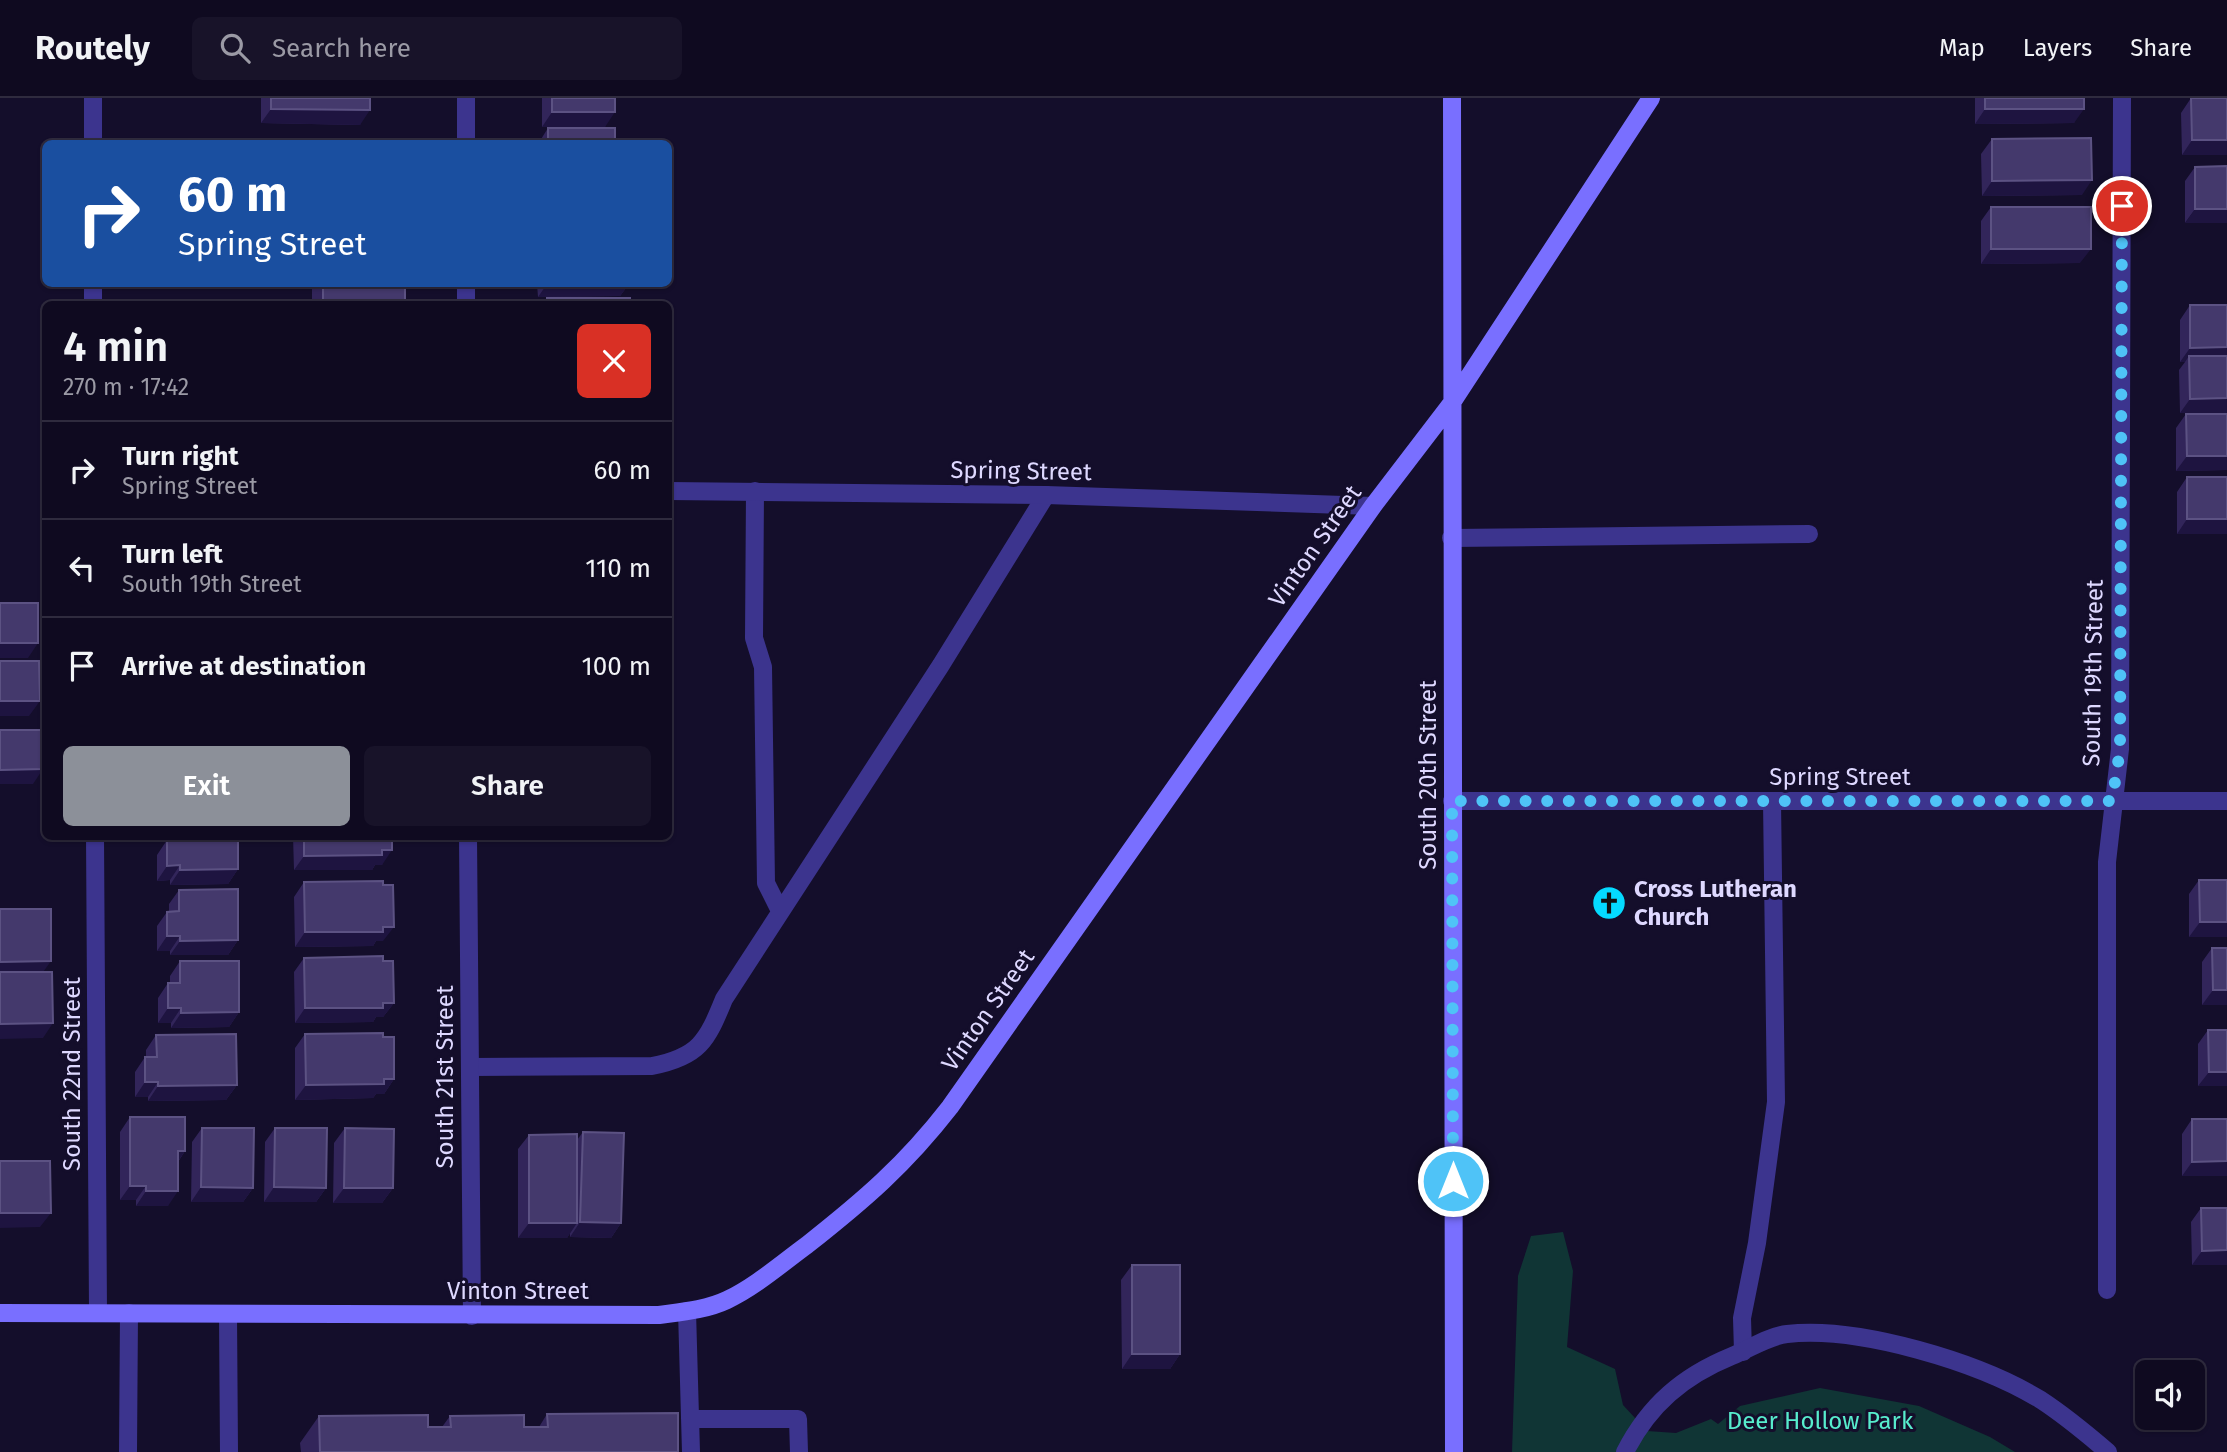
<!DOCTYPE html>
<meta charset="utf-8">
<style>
body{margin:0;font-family:"Fira Sans",sans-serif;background:#181329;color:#f1f3f6;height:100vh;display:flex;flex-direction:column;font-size:26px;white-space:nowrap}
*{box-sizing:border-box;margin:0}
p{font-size:23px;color:#9b9aa5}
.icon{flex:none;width:38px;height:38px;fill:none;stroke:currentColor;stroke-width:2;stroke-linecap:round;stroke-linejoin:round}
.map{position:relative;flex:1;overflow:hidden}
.details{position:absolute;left:42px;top:203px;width:630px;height:539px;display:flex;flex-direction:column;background:#0f0a20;border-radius:10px;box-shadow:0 2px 5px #0004,0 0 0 2px #2f2b3e}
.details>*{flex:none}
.top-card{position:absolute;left:42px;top:42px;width:630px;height:147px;border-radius:10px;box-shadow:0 2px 5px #0004,0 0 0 2px #2f2b3e;background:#1a4fa0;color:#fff;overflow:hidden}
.tools{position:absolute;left:2135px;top:1262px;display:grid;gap:14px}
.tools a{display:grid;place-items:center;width:70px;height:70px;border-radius:10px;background:#0f0a20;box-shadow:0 2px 5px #0004,0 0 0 2px #2f2b3e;font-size:35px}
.pin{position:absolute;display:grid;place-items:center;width:60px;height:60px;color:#fff;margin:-30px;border:4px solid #fff;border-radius:50%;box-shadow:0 2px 7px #0007}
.me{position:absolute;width:77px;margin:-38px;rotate:0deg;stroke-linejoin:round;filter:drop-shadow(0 0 5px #0008)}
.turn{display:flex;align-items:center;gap:24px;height:147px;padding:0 21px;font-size:32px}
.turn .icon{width:91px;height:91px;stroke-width:2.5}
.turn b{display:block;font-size:49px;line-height:60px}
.round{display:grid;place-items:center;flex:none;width:74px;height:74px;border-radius:10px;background:#181329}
.headline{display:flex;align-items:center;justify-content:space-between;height:119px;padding:0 21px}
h1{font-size:42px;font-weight:600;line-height:52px}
.action{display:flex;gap:14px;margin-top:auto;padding:14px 21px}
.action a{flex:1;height:80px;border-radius:10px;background:#8c9099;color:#fff;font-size:28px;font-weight:600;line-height:80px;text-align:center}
.action a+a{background:#181329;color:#f1f3f6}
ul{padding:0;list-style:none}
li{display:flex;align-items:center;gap:21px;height:98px;padding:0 21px;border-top:2px solid #2f2b3e}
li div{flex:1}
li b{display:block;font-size:26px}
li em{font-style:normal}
header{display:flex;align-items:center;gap:42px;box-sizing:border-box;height:98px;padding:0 35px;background:#0f0a20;border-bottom:2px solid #2f2b3e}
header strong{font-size:33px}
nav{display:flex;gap:38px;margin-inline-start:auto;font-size:24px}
.search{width:490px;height:63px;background:#181329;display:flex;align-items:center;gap:18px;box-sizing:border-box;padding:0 24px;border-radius:10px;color:#9b9aa5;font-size:26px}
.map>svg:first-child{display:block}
.green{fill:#103535}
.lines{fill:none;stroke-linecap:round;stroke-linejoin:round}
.lane{stroke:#3c348e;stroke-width:18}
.street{stroke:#3c348e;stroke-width:18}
.secondary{stroke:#796fff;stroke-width:18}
.wall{fill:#32255a}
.shaded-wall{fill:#1e1440}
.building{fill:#44396c;stroke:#5c5283;stroke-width:2}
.route{stroke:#4fc3f7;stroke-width:12;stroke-dasharray:0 21.6}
.labels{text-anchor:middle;stroke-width:6;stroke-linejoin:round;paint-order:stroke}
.street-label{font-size:24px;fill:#ded8ff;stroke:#140e2b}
.poi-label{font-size:24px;font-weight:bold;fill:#ded8ff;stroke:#140e2b;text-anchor:start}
.park-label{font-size:24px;fill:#57eccd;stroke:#140e2b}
</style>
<header>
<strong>Routely</strong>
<div class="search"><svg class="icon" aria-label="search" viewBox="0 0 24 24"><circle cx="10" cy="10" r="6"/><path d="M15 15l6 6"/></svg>Search here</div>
<nav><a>Map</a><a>Layers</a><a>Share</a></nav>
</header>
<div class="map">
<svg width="2227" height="1354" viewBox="0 0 2227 1354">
<rect width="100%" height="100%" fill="#140e2b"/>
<path class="green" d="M1563,1134L1573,1173L1567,1249L1615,1271L1623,1307L1647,1333L1676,1335L1711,1321L1718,1326L1740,1308L1820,1290L1919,1308L1990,1339L2015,1354H1512L1518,1178L1531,1138Z"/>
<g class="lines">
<path class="lane" d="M93,46V0
M93,206V186
M755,393L754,540L763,569L766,785L780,813
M1451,440L1809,436
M470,969L652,968C699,959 707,943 724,901L941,567L1046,397
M687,1213L691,1354
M228,1216L229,1354
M1743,1254L1742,1220L1757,1145L1776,1004L1772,703
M690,1321H798L799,1354
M128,1354L129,1215"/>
<path class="street" d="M466,46V0
M466,206V186
M668,393L1046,397L1373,408
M1452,703H2227
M95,738L98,1214
M468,738L472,1218
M2107,1192V764L2120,651L2122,0
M1625,1354C1649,1307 1683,1278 1732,1258C1749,1251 1769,1238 1787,1236C1859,1228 1979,1264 2041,1302C2064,1317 2087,1336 2108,1354"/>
<path class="secondary" d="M1452,0L1454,1354
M0,1215L659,1217C681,1214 706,1212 727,1202C756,1188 781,1166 807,1147C864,1102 905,1067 950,1009L1373,408L1451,306L1651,0"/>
</g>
<path class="wall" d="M261,0H370L360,27L261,25Z
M542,0H615L605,29H542Z
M1975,0H2084L2074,25L1975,26Z
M2191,0H2227V57H2182L2181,15Z
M548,30L615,46H538Z
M1992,41L2082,97L1982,98L1981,56Z
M2227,68L2185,125V83L2195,69Z
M1991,109L2080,165L1981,166V123Z
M312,186H405L402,206H312Z
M537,186H629L620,198L538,199Z
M2190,207H2227V315H2180L2179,272L2185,264H2180V222Z
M2186,316H2227V372L2176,373V330Z
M2187,379H2227V436H2177V394Z
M169,738H238V771L228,786L170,787V782L157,783V757L167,742H169Z
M293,738H392L382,767H375L372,772H294Z
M2199,782L2227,839H2189V796Z
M304,784L383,787V843H376L373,848L295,849L294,799Z
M179,792L238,842L228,857H170V853H157V828L167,814L169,813V806Z
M2212,850L2227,907H2202V864Z
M304,860L383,863L394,905L383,919H376L373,924L295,925L294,874Z
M180,863L239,914L229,929L171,930V925H158V900L168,885H170V878Z
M2208,932L2227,988H2198V946Z
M305,936L383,939L394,981L384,996H376L373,1000L295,1002V950Z
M156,937L237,987L226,1002L148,1003V999H135V974L145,959H146V952Z
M130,1019L185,1053L178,1064L168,1108H136V1102H120V1034Z
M2192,1021H2227V1078H2182V1036Z
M202,1030L253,1090L243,1104H191L192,1044Z
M275,1030L326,1090L316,1104H264L265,1044Z
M345,1030L393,1090L382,1105H333L334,1045Z
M583,1034L621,1125L611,1140L570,1139V1135L567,1140H518V1051L529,1037L577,1042Z
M2201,1110H2227V1167H2192L2191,1124Z
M1132,1167L1180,1256L1170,1271H1122L1121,1182Z
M547,1316L678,1354H301L300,1345L319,1318L428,1329H442L450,1318L524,1329H539Z"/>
<path class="shaded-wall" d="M271,11L370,12L360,27L261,25Z
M1985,11H2084L2074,25L1975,26Z
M552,14H615L605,29H542Z
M2192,42H2227V57H2182Z
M2092,82L2082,97L1982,98L1992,83Z
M2195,111H2227V125H2185Z
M1991,151H2091L2080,165L1981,166Z
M547,186H629L620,198L538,199Z
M323,203H405L402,206H320Z
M2227,249V264L2189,258L2185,264H2180L2190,250Z
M2227,300V315H2180L2190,301Z
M2187,358H2227V372L2176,373Z
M2187,421H2227V436H2177Z
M0,545H38L28,560H0Z
M0,603H40L29,618H0Z
M43,671L33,686H0V672Z
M382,752H392L382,767H375L372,772H294L304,758Z
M180,767L170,782L157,783L167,768Z
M238,771L228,786L170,787L180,772Z
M2200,824H2227V839H2189Z
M383,829H394L383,843H376L373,848L295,849L305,834Z
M167,838H180L170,853H157Z
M238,842L228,857H170L180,843Z
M51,863L41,877L0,878V864Z
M2213,892H2227V907H2202Z
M383,905H394L383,919H376L373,924L295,925L305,910Z
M168,910H181L171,925H158Z
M239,914L229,929L171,930L181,915Z
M53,925L43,940L0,941V926Z
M2209,974H2227V988H2198Z
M384,981H394L384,996H376L373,1000L295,1002L306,987Z
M145,984H158L148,999H135Z
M237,987L226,1002L148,1003L158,988Z
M178,1053H185L175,1068Z
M2227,1063V1078H2182L2192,1064Z
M130,1088H146L136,1102H120Z
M201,1089L253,1090L243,1104H191Z
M274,1089L326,1090L316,1104H264Z
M344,1090H393L382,1105H333Z
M146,1093H178L168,1108H136Z
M0,1115H51L40,1129L0,1130Z
M580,1124L621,1125L611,1140L570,1139Z
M529,1125H577L567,1140H518Z
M2227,1152V1167H2192L2202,1153Z
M1132,1256H1180L1170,1271H1122Z"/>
<path class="building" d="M271,0H370V12L271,11Z
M552,0H615V14H552Z
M1985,0H2084V11H1985Z
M2191,0H2227V42H2192Z
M548,30H615V46H548Z
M2091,40L2092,82L1992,83V41Z
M2227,68V111H2195V69Z
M1991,109H2091V151H1991Z
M323,186H405V203H323Z
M547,200H630V206H547Z
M2190,207H2227V249L2190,250Z
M2189,258H2227V300L2190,301Z
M2186,316H2227V358H2187Z
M2187,379H2227V421H2187Z
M0,505H38V545H0Z
M0,563H39L40,603H0Z
M0,632H43V671L0,672Z
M179,738H238V771L180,772V767L167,768V742H179Z
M304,738H392V752H382V757L304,758Z
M2199,782H2227V824H2200Z
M383,783V787H393L394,829H383V834H305L304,784Z
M238,791V842L180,843V838H167V814L179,813V792Z
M0,811H51V863L0,864Z
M2212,850H2227V892H2213Z
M383,858V863H393L394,905H383V910H305L304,860Z
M180,863H239V914L181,915V910H168V885H180Z
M0,874H52L53,925L0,926Z
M2208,932H2227V974H2209Z
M383,935V939H394V981H384V986L306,987L305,936Z
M236,936L237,987L158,988V984H145V959H157L156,937Z
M130,1019H185V1053H178V1093H146V1088H130Z
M2192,1021H2227V1063L2192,1064Z
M202,1030H254L253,1090L201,1089Z
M275,1030H327L326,1090L274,1089Z
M345,1030L394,1031L393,1090H344Z
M583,1034L624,1035L621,1125L580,1124Z
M577,1036V1125H529V1037Z
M0,1063H50L51,1115H0Z
M2201,1110H2227V1152L2202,1153Z
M1132,1167H1180V1256H1132Z
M678,1315V1354H320L319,1318L428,1317V1329H451L450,1318L524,1317V1329H548L547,1316Z"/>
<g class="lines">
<path class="route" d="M1453,1083L1452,703H2112L2120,652L2122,108"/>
</g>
<defs>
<g id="church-disc" transform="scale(1.75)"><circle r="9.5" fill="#04daff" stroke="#140e2b"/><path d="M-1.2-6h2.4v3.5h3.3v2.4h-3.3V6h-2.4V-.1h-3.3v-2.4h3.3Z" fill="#111"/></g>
</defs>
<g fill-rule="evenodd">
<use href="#church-disc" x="1609" y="805"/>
</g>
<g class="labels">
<g class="street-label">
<text transform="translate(1021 373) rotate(1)" y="8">Spring Street</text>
<text transform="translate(1315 448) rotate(-55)" y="8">Vinton Street</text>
<text transform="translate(2093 575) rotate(-89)" y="8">South 19th Street</text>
<text transform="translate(1428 677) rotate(-90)" y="8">South 20th Street</text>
<text x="1840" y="687">Spring Street</text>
<text transform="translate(988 912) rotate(-55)" y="8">Vinton Street</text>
<text transform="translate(72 976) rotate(-90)" y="8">South 22nd Street</text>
<text transform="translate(445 979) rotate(-90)" y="8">South 21st Street</text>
<text x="518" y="1201">Vinton Street</text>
</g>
<g class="poi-label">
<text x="1634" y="799">Cross Lutheran<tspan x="1634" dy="28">Church</tspan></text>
</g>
<g class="park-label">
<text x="1820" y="1331">Deer Hollow Park</text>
</g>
</g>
</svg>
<div class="tools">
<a><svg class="icon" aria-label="sound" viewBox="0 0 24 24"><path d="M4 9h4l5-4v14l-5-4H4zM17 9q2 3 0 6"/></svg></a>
</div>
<div class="pin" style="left:2122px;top:108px;background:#d93025"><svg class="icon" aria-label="arrive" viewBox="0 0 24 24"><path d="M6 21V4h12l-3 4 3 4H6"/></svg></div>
<svg class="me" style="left:1453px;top:1083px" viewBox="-20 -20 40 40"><circle r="17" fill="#4fc3f7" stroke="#fff" stroke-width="3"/><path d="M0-11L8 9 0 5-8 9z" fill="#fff"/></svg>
<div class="top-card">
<div class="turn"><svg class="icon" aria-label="right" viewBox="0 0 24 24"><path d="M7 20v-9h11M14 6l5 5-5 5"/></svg><div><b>60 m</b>Spring Street</div></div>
</div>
<section class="details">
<div class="headline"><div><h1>4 min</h1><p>270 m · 17:42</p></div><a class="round" style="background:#d93025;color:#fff"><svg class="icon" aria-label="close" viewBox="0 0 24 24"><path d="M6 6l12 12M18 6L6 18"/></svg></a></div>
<ul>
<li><svg class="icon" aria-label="right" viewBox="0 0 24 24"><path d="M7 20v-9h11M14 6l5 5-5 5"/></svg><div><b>Turn right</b><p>Spring Street</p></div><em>60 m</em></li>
<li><svg class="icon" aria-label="left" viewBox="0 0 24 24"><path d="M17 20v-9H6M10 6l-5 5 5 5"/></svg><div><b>Turn left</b><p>South 19th Street</p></div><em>110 m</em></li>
<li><svg class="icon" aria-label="arrive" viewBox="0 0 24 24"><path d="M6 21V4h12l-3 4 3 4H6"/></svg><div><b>Arrive at destination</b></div><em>100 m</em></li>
</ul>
<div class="action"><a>Exit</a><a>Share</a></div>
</section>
</div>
